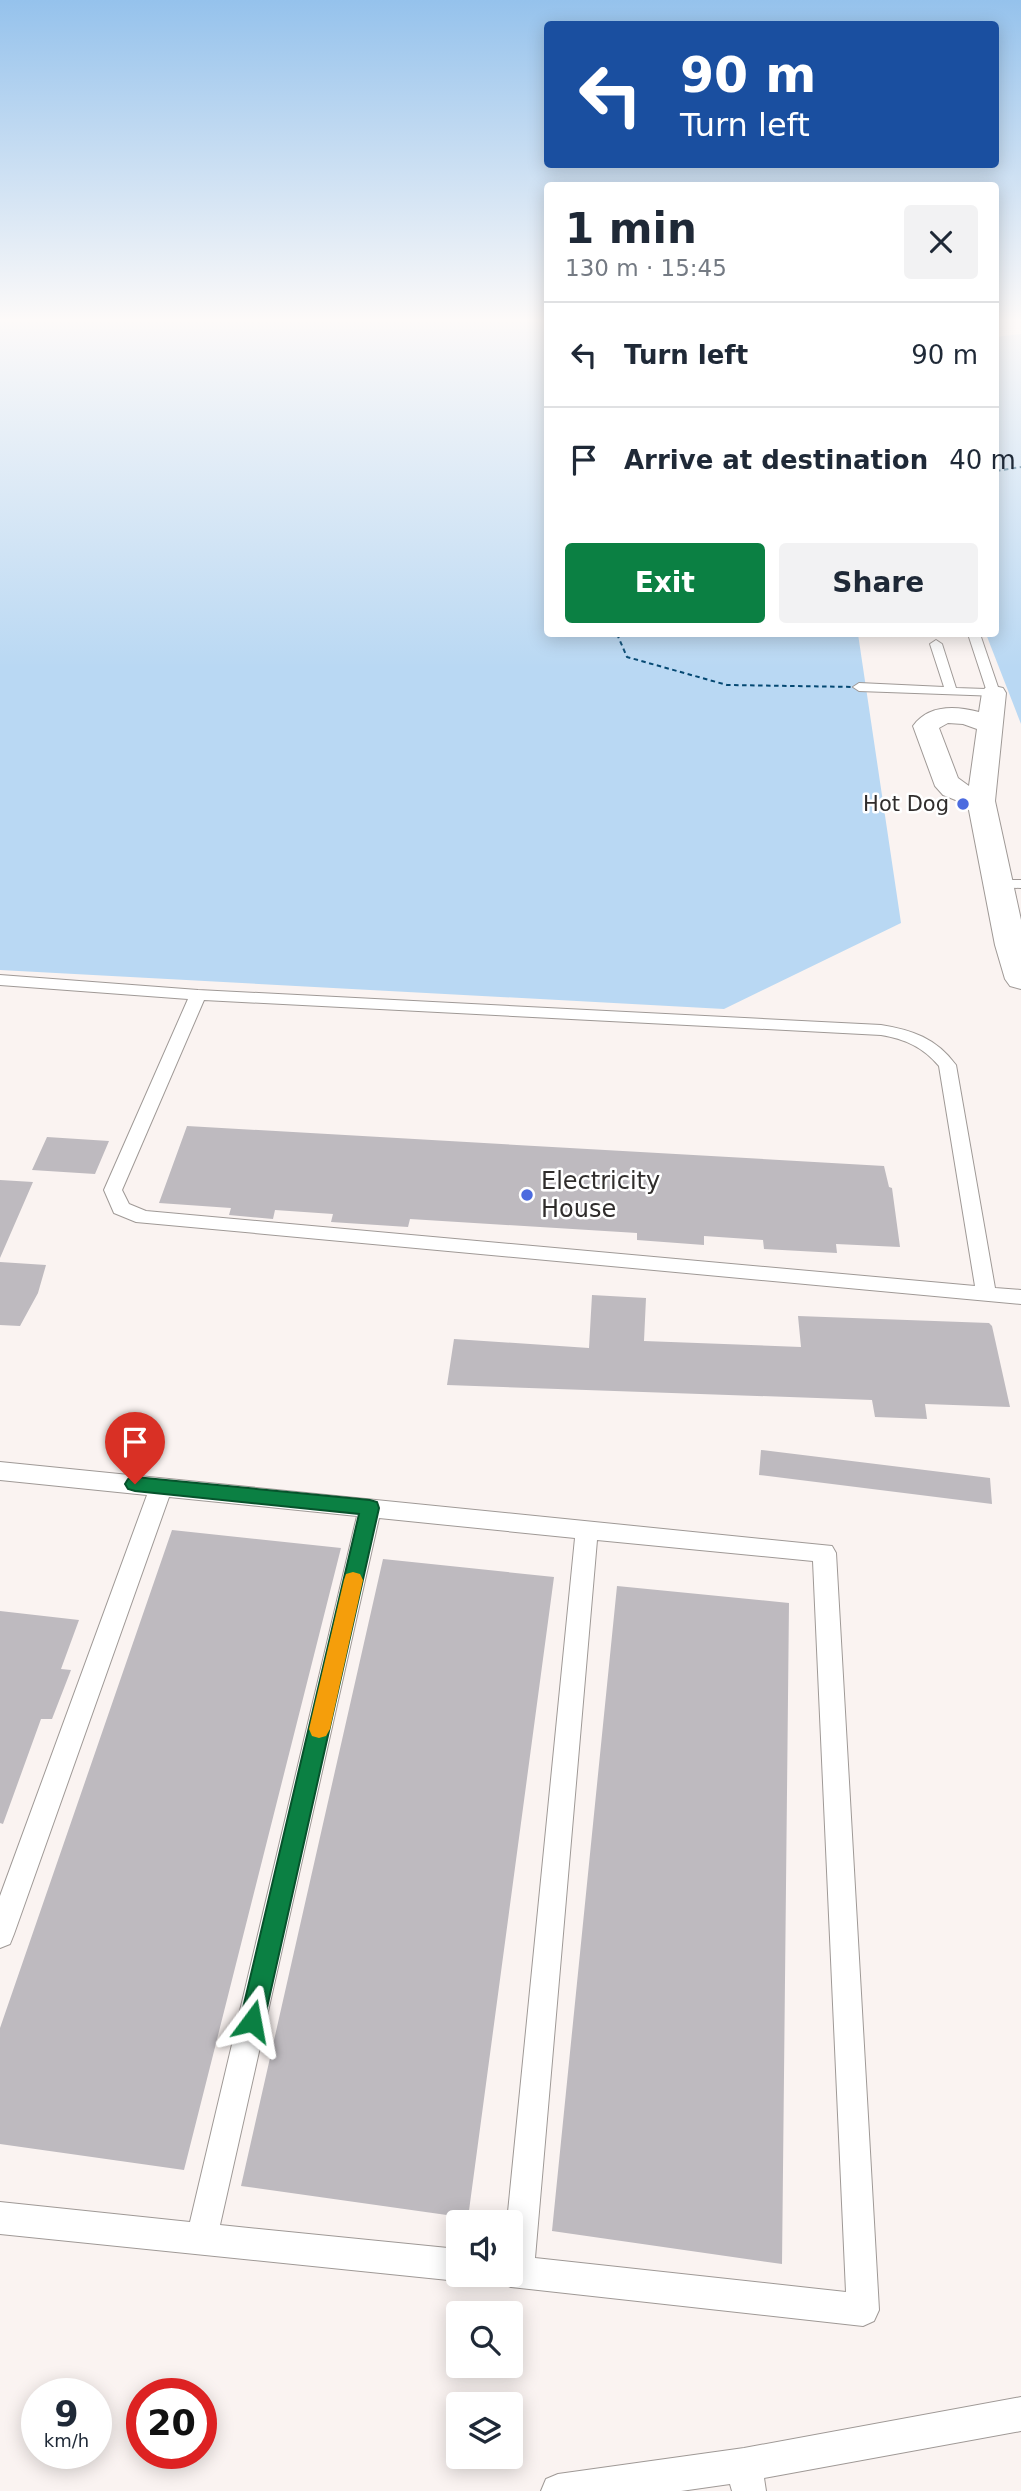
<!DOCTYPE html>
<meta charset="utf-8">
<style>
body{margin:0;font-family:"DejaVu Sans",sans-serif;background:#f2f2f3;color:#1f2937;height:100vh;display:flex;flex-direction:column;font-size:26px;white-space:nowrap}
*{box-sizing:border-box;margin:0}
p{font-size:23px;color:#747a83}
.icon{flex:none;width:38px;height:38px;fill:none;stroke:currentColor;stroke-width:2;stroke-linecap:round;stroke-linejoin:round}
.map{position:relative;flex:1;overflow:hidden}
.sheet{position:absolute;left:544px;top:182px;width:455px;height:455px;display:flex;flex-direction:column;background:#fff;border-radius:7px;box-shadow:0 4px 18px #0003}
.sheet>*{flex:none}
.guide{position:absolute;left:544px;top:21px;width:455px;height:147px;border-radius:7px;box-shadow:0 4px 18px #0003;background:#1a4fa0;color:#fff;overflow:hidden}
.buttons{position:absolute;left:446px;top:2210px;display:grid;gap:14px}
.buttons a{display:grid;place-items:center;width:77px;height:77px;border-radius:7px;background:#fff;box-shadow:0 4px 18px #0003;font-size:35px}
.speed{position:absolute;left:21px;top:2378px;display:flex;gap:14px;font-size:35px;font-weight:700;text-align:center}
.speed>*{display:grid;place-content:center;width:91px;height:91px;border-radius:50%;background:#fff;box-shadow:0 4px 18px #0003;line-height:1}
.speed small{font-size:18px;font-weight:400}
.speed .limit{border:10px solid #d22;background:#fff;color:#111}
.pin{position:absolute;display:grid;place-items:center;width:60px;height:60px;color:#fff;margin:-72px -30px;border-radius:50% 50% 50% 0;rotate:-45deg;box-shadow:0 0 7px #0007}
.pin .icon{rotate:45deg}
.me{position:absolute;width:77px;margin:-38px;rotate:13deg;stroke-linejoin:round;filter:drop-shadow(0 0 5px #0008)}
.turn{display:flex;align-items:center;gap:24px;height:147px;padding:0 21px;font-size:32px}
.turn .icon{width:91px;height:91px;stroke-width:2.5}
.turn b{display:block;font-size:49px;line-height:60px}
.round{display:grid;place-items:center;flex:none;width:74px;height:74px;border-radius:7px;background:#f2f2f3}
.overview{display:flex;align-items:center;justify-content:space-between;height:119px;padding:0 21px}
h1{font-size:42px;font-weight:700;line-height:52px}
.cta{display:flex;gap:14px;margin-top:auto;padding:14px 21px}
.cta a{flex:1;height:80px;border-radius:7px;background:#0b8043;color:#fff;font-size:28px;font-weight:700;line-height:80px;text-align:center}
.cta a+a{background:#f2f2f3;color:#1f2937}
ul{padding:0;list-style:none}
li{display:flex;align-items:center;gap:21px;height:105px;padding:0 21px;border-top:2px solid #e0e1e3}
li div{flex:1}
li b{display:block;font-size:26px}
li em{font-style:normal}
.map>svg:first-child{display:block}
.water{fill:#b9d8f3}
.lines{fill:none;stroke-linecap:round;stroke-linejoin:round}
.ferry{stroke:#044872;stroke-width:2;stroke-dasharray:4.5 3.5;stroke-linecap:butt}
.building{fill:#bebabf}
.lane-casing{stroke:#9f9996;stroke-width:2}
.street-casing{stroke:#9f9996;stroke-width:2}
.lane{fill:#fff;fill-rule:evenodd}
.street{fill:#fff;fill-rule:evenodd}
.route{fill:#0b8043;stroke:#07532c;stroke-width:2}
.slow{fill:#f59e0b}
.poi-dot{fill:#4c6bdf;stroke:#fff;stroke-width:2.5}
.labels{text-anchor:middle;stroke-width:5;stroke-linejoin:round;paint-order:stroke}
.far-poi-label{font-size:21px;fill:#302d2c;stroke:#fff;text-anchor:end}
.poi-label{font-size:24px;fill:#302d2c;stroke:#fff;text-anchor:start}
</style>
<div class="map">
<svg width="1021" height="2491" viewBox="0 0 1021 2491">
<rect width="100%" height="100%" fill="#faf3f1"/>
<path class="water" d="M0,319H548V634H858L901,923L724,1009L0,970Z
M1021,334V724L986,634H996V337Z"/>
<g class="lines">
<path class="ferry" d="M996,471L1021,467
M617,634L627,657L727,685L855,687"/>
</g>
<path class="building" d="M187,1126L884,1166L889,1187L892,1188L900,1247L836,1244L837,1253L764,1249L763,1240L704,1236V1245L637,1240V1233L410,1219L408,1227L331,1222L333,1214L275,1210L273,1219L229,1215L231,1208L159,1203Z
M47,1137L109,1141L95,1174L32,1170Z
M0,1180L33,1182L0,1258Z
M0,1262L46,1265L38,1293L20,1326L0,1325Z
M592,1295L646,1298L644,1341L801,1347L798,1316L989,1323L992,1326L1010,1407L925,1404L927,1419L875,1417L872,1400L447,1385L454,1339L589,1348Z
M761,1450L990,1478L992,1504L759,1475Z
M172,1530L341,1548L184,2170L0,2144V2028Z
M383,1559L554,1577L468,2218L241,2186Z
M617,1586L789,1603L782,2264L552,2231Z
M0,1611L79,1620L61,1669L71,1670L52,1719H41L3,1824L0,1823Z"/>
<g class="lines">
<g class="lane-casing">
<path id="lane" d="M968,634H980L1000,693L998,696L859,691L853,687L859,683L944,687L930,644L936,640L942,644L956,688L986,689Z
M998,880H1021V888L993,887L991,884Z
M0,975L198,990L881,1025C912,1030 936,1038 956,1065L995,1288L1021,1290V1304L136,1222L114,1213L104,1190L188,999L0,985ZM204,1000L881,1035C905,1039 923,1047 939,1066L975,1286L146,1211L129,1204L122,1190Z
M0,1462L832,1546L836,1553L879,2310L874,2321L863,2326L511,2287L500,2282L497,2275H511V2222H507L575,1538L379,1518L220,2225L458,2249V2275L469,2276L458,2281L0,2234V2202L190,2222L357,1516L169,1497L14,1934L10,1944L0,1948V1896L147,1495L0,1480ZM597,1540L813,1561L846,2292L535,2258Z
M1021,2397V2431L764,2478L766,2491H732L730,2484L681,2491H541L546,2479L558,2474L744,2448Z"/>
</g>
<g class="street-casing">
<path id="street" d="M994,686L1003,688L1006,693L995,801L1021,920V989L1010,986L1005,979L995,945L968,805L943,795L935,786L913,726C929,704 956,706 979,712L982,693L985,688ZM948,723L963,724L977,729L969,786L958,778L939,728Z"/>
</g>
<use href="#lane" class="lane"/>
<use href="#street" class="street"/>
</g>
<linearGradient id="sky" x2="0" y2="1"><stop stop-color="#95c2ec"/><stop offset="0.48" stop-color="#fdfaf9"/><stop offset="1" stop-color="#fdfaf9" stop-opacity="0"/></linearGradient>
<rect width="1021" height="668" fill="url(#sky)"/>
<path class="route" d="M135,1477L370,1500L377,1502L379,1508L264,2021L260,2030L252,2033L244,2030L240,2021L359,1514L135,1491L128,1489L125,1484L128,1479Z"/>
<path class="slow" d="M353,1572L360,1574L363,1580L330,1729L326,1736L319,1738L312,1736L309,1729L344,1580L346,1574Z"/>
<g class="poi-dot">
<circle cx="963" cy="804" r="7"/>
<circle cx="527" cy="1195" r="7"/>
</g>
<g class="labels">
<g class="far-poi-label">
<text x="949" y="811">Hot Dog</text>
</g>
<g class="poi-label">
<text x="541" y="1189">Electricity<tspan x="541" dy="28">House</tspan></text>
</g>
</g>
</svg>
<div class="buttons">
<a><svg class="icon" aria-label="sound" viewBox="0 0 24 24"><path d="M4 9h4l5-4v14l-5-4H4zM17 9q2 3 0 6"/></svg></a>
<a><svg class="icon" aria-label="search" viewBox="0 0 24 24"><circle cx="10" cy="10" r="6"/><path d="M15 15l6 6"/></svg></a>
<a><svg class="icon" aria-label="layers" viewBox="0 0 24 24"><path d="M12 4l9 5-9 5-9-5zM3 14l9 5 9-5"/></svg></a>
</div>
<div class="speed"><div>9<small>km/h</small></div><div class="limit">20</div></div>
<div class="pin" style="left:135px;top:1484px;background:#d93025"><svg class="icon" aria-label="arrive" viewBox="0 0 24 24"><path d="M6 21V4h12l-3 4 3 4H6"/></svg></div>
<svg class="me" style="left:252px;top:2021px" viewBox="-20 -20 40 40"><path d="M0-17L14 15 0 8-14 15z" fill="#0b8043" stroke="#fff" stroke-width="4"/></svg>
<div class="guide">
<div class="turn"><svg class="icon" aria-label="left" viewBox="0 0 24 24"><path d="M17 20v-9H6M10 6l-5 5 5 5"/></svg><div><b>90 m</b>Turn left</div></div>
</div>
<section class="sheet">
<div class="overview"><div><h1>1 min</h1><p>130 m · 15:45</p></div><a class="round"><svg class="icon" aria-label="close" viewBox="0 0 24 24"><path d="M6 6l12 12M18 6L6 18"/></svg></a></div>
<ul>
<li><svg class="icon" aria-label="left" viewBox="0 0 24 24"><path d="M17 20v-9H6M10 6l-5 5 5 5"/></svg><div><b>Turn left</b></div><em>90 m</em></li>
<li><svg class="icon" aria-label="arrive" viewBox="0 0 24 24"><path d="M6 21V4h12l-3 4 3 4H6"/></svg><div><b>Arrive at destination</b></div><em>40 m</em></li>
</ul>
<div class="cta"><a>Exit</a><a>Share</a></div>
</section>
</div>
